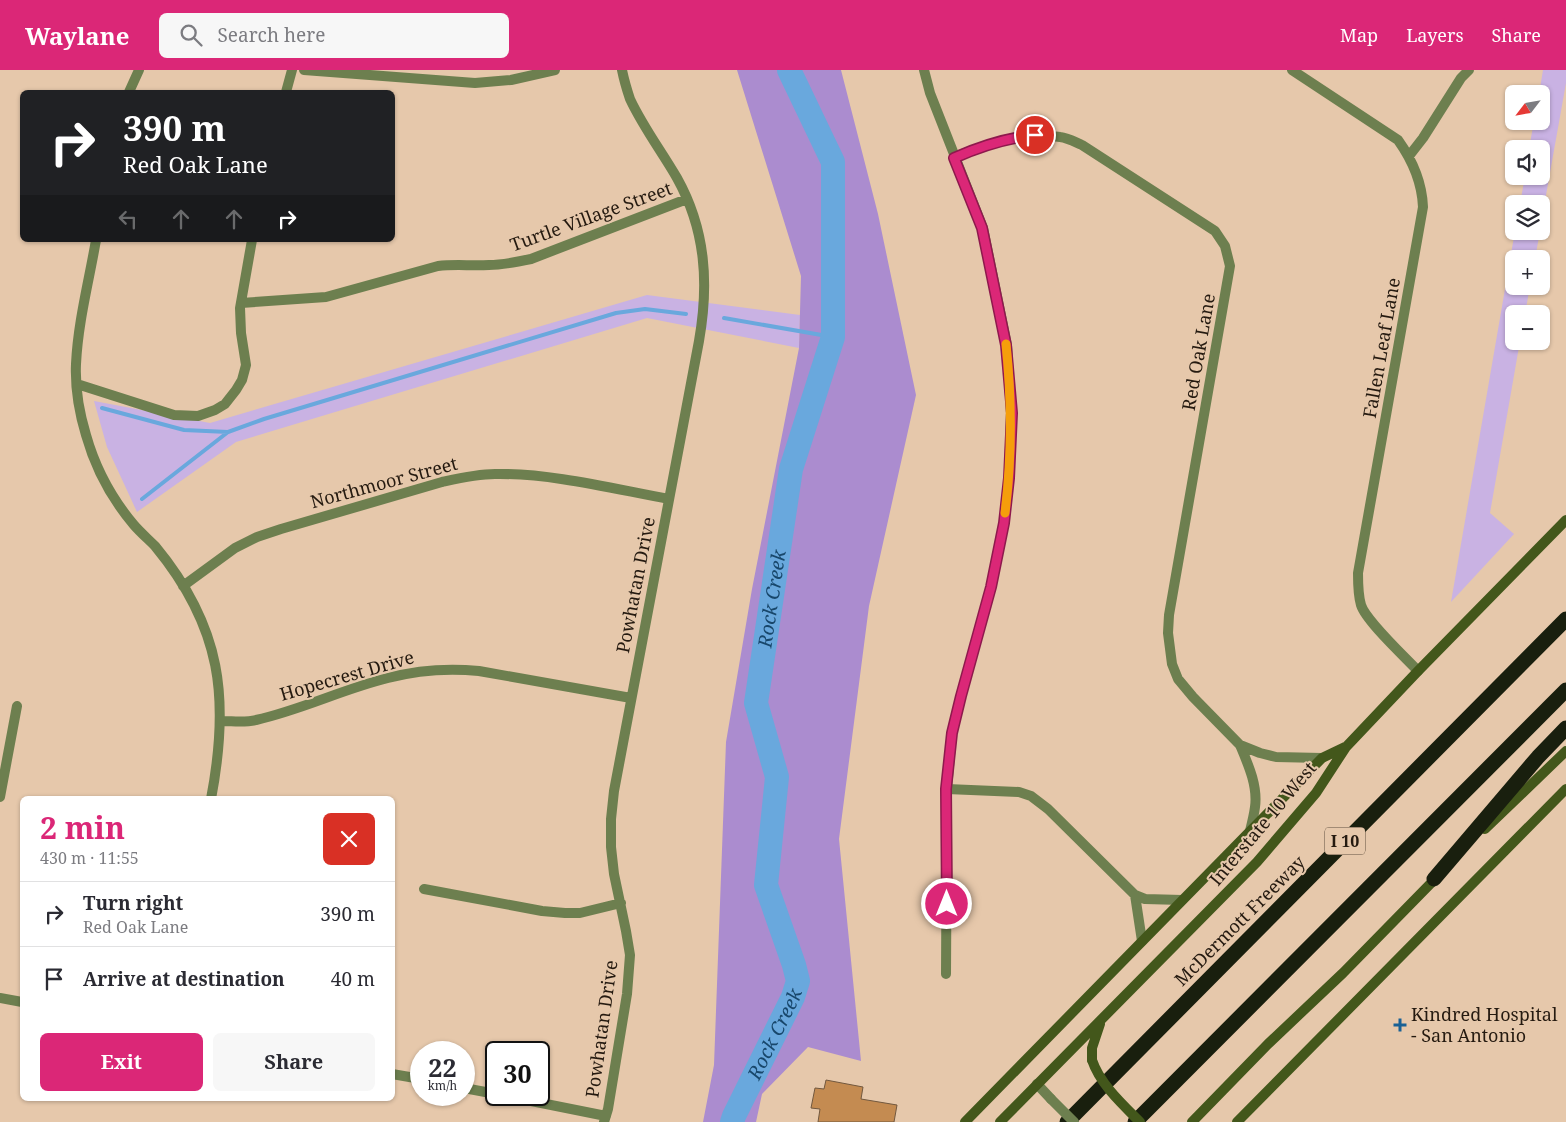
<!DOCTYPE html>
<meta charset="utf-8">
<style>
body{margin:0;font-family:"Noto Serif",serif;background:#f7f7f7;color:#2b2b33;height:100vh;display:flex;flex-direction:column;font-size:19px;white-space:nowrap}
*{box-sizing:border-box;margin:0}
p{font-size:16px;color:#7c7c81}
.icon{flex:none;width:28px;height:28px;fill:none;stroke:currentColor;stroke-width:2;stroke-linecap:round;stroke-linejoin:round}
.map{position:relative;flex:1;overflow:hidden}
.sheet{position:absolute;left:20px;top:726px;width:375px;height:305px;display:flex;flex-direction:column;background:#fff;border-radius:8px;box-shadow:0 1px 4px #0004}
.sheet>*{flex:none}
.top-card{position:absolute;left:20px;top:20px;width:375px;height:152px;border-radius:8px;box-shadow:0 1px 4px #0004;background:#202124;color:#fff;overflow:hidden}
.needle{width:32px;rotate:239deg}
.fabs{position:absolute;left:1505px;top:15px;display:grid;gap:10px}
.fabs a{display:grid;place-items:center;width:45px;height:45px;border-radius:8px;background:#fff;box-shadow:0 1px 4px #0004;font-size:25px}
.speed{position:absolute;left:410px;top:971px;display:flex;gap:10px;font-size:25px;font-weight:700;text-align:center}
.speed>*{display:grid;place-content:center;width:65px;height:65px;border-radius:50%;background:#fff;box-shadow:0 1px 4px #0004;line-height:1}
.speed small{font-size:12px;font-weight:400}
.speed .limit{border:2px solid #111;border-radius:8px;background:#fff;color:#111}
.pin{position:absolute;display:grid;place-items:center;width:42px;height:42px;color:#fff;margin:-21px;border:2px solid #fff;border-radius:50%;box-shadow:0 1px 5px #0007}
.me{position:absolute;width:55px;margin:-28px;rotate:0deg;stroke-linejoin:round;filter:drop-shadow(0 0 4px #0008)}
.turn{display:flex;align-items:center;gap:18px;height:105px;padding:0 20px;font-size:22px}
.turn .icon{width:65px;height:65px;stroke-width:2.5}
.turn b{display:block;font-size:35px;line-height:42px}
.lanes{display:flex;align-items:center;height:48px;padding:0 20px;background:#0003;justify-content:center;gap:25px;direction:ltr}
.lanes .off{opacity:.35}
.round{display:grid;place-items:center;flex:none;width:52px;height:52px;border-radius:8px;background:#f7f7f7}
.head{display:flex;align-items:center;justify-content:space-between;height:85px;padding:0 20px}
h1{font-size:30px;font-weight:700;line-height:38px;color:#db2777}
.action{display:flex;gap:10px;margin-top:auto;padding:10px 20px}
.action a{flex:1;height:58px;border-radius:8px;background:#db2777;color:#fff;font-size:20px;font-weight:700;line-height:58px;text-align:center}
.action a+a{background:#f7f7f7;color:#2b2b33}
ul{padding:0;list-style:none}
li{display:flex;align-items:center;gap:15px;height:65px;padding:0 20px;border-top:1px solid #e1e1e2}
li div{flex:1}
li b{display:block;font-size:19px}
li em{font-style:normal}
header{display:flex;align-items:center;gap:30px;box-sizing:border-box;height:70px;padding:0 25px;background:#db2777;color:#fff}
header strong{font-size:24px}
nav{display:flex;gap:28px;margin-inline-start:auto;font-size:18px}
.search{width:350px;height:45px;background:#f7f7f7;display:flex;align-items:center;gap:12px;box-sizing:border-box;padding:0 18px;border-radius:8px;color:#7c7c81;font-size:19px}
.map>svg:first-child{display:block}
.green{fill:#c9b2e3}
.forest{fill:#ab8ccf}
.lines{fill:none;stroke-linecap:round;stroke-linejoin:round}
.stream{stroke:#69a8dd;stroke-width:4}
.river{stroke:#69a8dd;stroke-width:24}
.building{fill:#c48b51;stroke:#72583e}
.minor{stroke:#6d7f4f;stroke-width:10}
.tertiary{stroke:#6d7f4f;stroke-width:10}
.secondary{stroke:#43571b;stroke-width:10}
.motorway{stroke:#191f0e;stroke-width:15}
.tertiary-bridge{stroke:#6d7f4f;stroke-width:10}
.secondary-bridge{stroke:#43571b;stroke-width:10}
.route-casing{stroke:#8e194d;stroke-width:12}
.route{stroke:#db2777;stroke-width:9}
.slow{stroke:#f59e0b;stroke-width:9}
.poi-dot{fill:#196195;stroke:#e6c8ab;stroke-width:2}
.labels{text-anchor:middle;stroke-width:4;stroke-linejoin:round;paint-order:stroke}
.shield{fill:#e6c8ab;stroke:#5f4e3e;stroke-width:1}
.shield-label{font-size:16px;font-weight:bold;fill:#251a10}
.street-label{font-size:18px;fill:#251a10;stroke:#e6c8ab}
.poi-label{font-size:18px;fill:#251a10;stroke:#e6c8ab;text-anchor:start}
.water-label{font-size:19px;font-style:italic;fill:#18476b;stroke:#e6c8ab}
</style>
<header>
<strong>Waylane</strong>
<div class="search"><svg class="icon" aria-label="search" viewBox="0 0 24 24"><circle cx="10" cy="10" r="6"/><path d="M15 15l6 6"/></svg>Search here</div>
<nav><a>Map</a><a>Layers</a><a>Share</a></nav>
</header>
<div class="map">
<svg width="1566" height="1052" viewBox="0 0 1566 1052">
<rect width="100%" height="100%" fill="#e6c8ab"/>
<path class="green" d="M1543,0H1566V13L1541,153V134H1520L1525,106H1541V79H1529L1534,51H1541V24H1539Z
M1515,161H1540L1535,189H1514V216H1530L1525,244H1514V271H1520L1490,443L1514,464L1451,532Z
M647,225L800,245L799,278L647,248L236,372L137,442L107,377L94,331L210,353Z"/>
<path class="forest" d="M737,0H841L878,144L916,325L869,536L839,769L861,991L808,977L762,1024L756,1052H703L714,995L726,672L752,519L799,278L801,206Z"/>
<g class="lines">
<path class="stream" d="M724,248L833,267
M102,338L184,360L228,362
M142,429L228,362L264,349L616,243L645,239L686,244"/>
<path class="river" id="s1" d="M732,1052L734,1046L793,927L798,911L794,895L766,815L777,707L756,633L791,399L833,267V92L789,0"/>
</g>
<path class="building" d="M826,1010L863,1017L861,1029L897,1035L894,1052H818L820,1039L811,1038L815,1018L824,1019Z"/>
<g class="lines">
<path class="minor" d="M304,0L475,13L511,10L555,0
M924,0L930,23L983,158L1007,275L1011,343L1009,408L1004,453L991,517L961,626L952,663L947,719L946,904
M1292,0L1398,70C1413,91 1422,112 1423,137L1358,503C1358,514 1358,525 1361,535C1366,551 1405,587 1418,601
M129,22L139,0
M286,22L292,0
M1409,86L1423,68L1461,8L1469,0
M954,87C988,74 1022,61 1060,67C1068,68 1075,72 1082,75L1215,161L1225,176L1230,196L1169,545L1168,563L1172,594L1178,609L1193,627L1240,675L1260,683L1276,687L1322,688
M96,170C89,211 78,252 76,294C75,317 79,342 86,365C95,397 112,429 134,455C140,462 148,469 155,476C222,557 230,629 211,729
M241,233L326,227L438,196C455,194 471,196 489,195C503,195 517,192 531,189L687,129
M77,314L174,345L198,346L215,340L225,334L236,320L242,310L246,295L241,263L240,238L252,170
M183,516L235,478L257,467L281,459L442,412C460,408 477,404 495,404C552,403 614,419 669,429
M221,651C233,651 245,653 256,650C301,640 343,619 388,608C418,600 448,598 479,601L631,628
M1240,675C1248,694 1258,716 1255,737C1254,745 1252,753 1250,761
M947,719L1019,722L1031,726L1048,739L1135,825
M0,727L17,636
M424,819L542,841L565,843H580L621,833
M1142,871L1135,825L1145,829L1182,830
M0,928L22,932
M392,1004L421,1009
M464,1018L496,1024
M501,1025L606,1046
M604,1052L608,1039L627,924L630,885L626,861L614,804L611,777V749L614,721L699,271C709,214 706,160 677,108C662,82 643,57 630,29C627,20 624,10 622,0"/>
<path class="tertiary" d="M1037,1014L1051,1029"/>
<path class="secondary" d="M1485,759L1566,681
M1092,990V978L1100,954
M965,1052L1322,688L1345,677
M1000,1052L1257,792L1316,723L1346,677L1418,601L1566,450
M1192,1052L1268,974L1343,903L1438,806
M1237,1052L1566,719"/>
<path class="motorway" d="M1434,809L1538,687L1566,658
M1067,1052L1566,549
M1135,1052L1566,620"/>
<path class="tertiary-bridge" d="M1051,1029L1074,1052"/>
<path class="secondary-bridge" d="M1092,990C1100,1014 1122,1034 1140,1052"/>
</g>
<g class="lines">
<g class="route-casing">
<path id="route" d="M947,834L946,719L952,663L961,626L991,517L1004,453L1009,408L1012,343L1006,275L982,158L954,88C981,76 1006,68 1035,65"/>
</g>
<use href="#route" class="route"/>
<path class="slow" d="M1005,443C1012,387 1012,331 1006,274"/>
</g>
<path class="poi-dot" d="M1397.5 947.5h5v5h5v5h-5v5h-5v-5h-5v-5h5z"/>
<g class="labels">
<rect class="shield" x="1325" y="757.5" width="40" height="27" rx="4"/>
<g class="shield-label">
<text x="1345" y="777">I 10</text>
</g>
<g class="street-label">
<text transform="translate(591 147) rotate(-20)" y="6">Turtle Village Street</text>
<text transform="translate(1382 278) rotate(-80)" y="6">Fallen Leaf Lane</text>
<text transform="translate(1199 282) rotate(-80)" y="6">Red Oak Lane</text>
<text transform="translate(384 413) rotate(-15)" y="6">Northmoor Street</text>
<text transform="translate(636 515) rotate(-79)" y="6">Powhatan Drive</text>
<text transform="translate(347 606) rotate(-16)" y="6">Hopecrest Drive</text>
<text transform="translate(1263 754) rotate(-50)" y="6">Interstate 10 West</text>
<text transform="translate(1240 851) rotate(-45)" y="6">McDermott Freeway</text>
<text transform="translate(602 959) rotate(-82)" y="6">Powhatan Drive</text>
</g>
<g class="poi-label">
<text x="1411" y="951">Kindred Hospital<tspan x="1411" dy="21">- San Antonio</tspan></text>
</g>
<g class="water-label">
<text dy="7" stroke="none"><textPath href="#s1" startOffset="548">Rock Creek</textPath></text>
<text dy="7" stroke="none"><textPath href="#s1" startOffset="98">Rock Creek</textPath></text>
</g>
</g>
</svg>
<div class="fabs">
<a><svg class="needle" viewBox="-14 -14 28 28"><path d="M0-13l5 13h-10z" fill="#e53935"/><path d="M0 13l5-13h-10z" fill="#7c7c81"/></svg></a>
<a><svg class="icon" aria-label="sound" viewBox="0 0 24 24"><path d="M4 9h4l5-4v14l-5-4H4zM17 9q2 3 0 6"/></svg></a>
<a><svg class="icon" aria-label="layers" viewBox="0 0 24 24"><path d="M12 4l9 5-9 5-9-5zM3 14l9 5 9-5"/></svg></a>
<a>+</a>
<a>−</a>
</div>
<div class="speed"><div>22<small>km/h</small></div><div class="limit">30</div></div>
<div class="pin" style="left:1035px;top:65px;background:#d93025"><svg class="icon" aria-label="arrive" viewBox="0 0 24 24"><path d="M6 21V4h12l-3 4 3 4H6"/></svg></div>
<svg class="me" style="left:947px;top:834px" viewBox="-20 -20 40 40"><circle r="17" fill="#db2777" stroke="#fff" stroke-width="3"/><path d="M0-11L8 9 0 5-8 9z" fill="#fff"/></svg>
<div class="top-card">
<div class="turn"><svg class="icon" aria-label="right" viewBox="0 0 24 24"><path d="M7 20v-9h11M14 6l5 5-5 5"/></svg><div><b>390 m</b>Red Oak Lane</div></div>
<div class="lanes"><svg class="icon off" aria-label="left" viewBox="0 0 24 24"><path d="M17 20v-9H6M10 6l-5 5 5 5"/></svg><svg class="icon off" aria-label="ahead" viewBox="0 0 24 24"><path d="M12 20V5M6 11l6-6 6 6"/></svg><svg class="icon off" aria-label="ahead" viewBox="0 0 24 24"><path d="M12 20V5M6 11l6-6 6 6"/></svg><svg class="icon" aria-label="right" viewBox="0 0 24 24"><path d="M7 20v-9h11M14 6l5 5-5 5"/></svg></div>
</div>
<section class="sheet">
<div class="head"><div><h1>2 min</h1><p>430 m · 11:55</p></div><a class="round" style="background:#d93025;color:#fff"><svg class="icon" aria-label="close" viewBox="0 0 24 24"><path d="M6 6l12 12M18 6L6 18"/></svg></a></div>
<ul>
<li><svg class="icon" aria-label="right" viewBox="0 0 24 24"><path d="M7 20v-9h11M14 6l5 5-5 5"/></svg><div><b>Turn right</b><p>Red Oak Lane</p></div><em>390 m</em></li>
<li><svg class="icon" aria-label="arrive" viewBox="0 0 24 24"><path d="M6 21V4h12l-3 4 3 4H6"/></svg><div><b>Arrive at destination</b></div><em>40 m</em></li>
</ul>
<div class="action"><a>Exit</a><a>Share</a></div>
</section>
</div>
